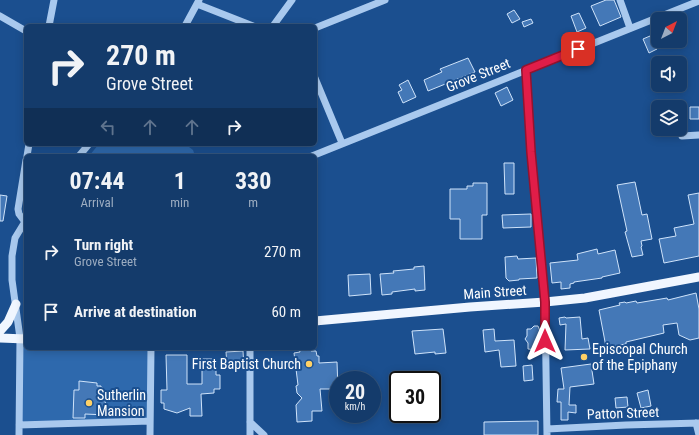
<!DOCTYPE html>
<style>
body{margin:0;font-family:"Roboto Condensed",sans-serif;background:#1d4271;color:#f1f3f6;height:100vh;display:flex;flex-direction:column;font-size:15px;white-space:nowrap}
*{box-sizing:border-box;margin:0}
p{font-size:13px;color:#9dadc1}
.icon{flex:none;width:22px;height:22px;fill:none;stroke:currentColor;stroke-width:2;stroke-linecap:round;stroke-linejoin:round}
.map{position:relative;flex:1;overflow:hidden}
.panel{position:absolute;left:24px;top:154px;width:293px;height:196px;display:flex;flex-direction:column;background:#143b6b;border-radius:6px;box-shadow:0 2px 10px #0003,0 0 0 1px #33557e}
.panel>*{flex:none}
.top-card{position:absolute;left:24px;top:24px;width:293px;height:122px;border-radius:6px;box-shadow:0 2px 10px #0003,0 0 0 1px #33557e;background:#143b6b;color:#f1f3f6;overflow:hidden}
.needle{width:26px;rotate:42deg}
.fabs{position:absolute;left:651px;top:12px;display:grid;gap:8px}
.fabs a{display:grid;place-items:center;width:36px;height:36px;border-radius:6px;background:#143b6b;box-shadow:0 2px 10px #0003,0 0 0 1px #33557e;font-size:20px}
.speed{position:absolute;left:329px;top:371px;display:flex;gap:8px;font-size:20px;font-weight:700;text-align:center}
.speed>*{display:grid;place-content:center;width:52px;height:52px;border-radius:50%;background:#143b6b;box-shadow:0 2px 10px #0003,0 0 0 1px #33557e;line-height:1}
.speed small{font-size:10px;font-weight:400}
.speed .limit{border:2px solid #111;border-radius:6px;background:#fff;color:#111}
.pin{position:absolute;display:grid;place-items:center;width:34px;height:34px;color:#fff;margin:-17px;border-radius:8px;box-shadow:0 2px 6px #0006}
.me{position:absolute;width:44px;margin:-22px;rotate:0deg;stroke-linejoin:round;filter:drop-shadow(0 0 3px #0008)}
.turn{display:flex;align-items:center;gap:14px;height:84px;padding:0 16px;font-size:18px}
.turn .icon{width:52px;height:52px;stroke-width:2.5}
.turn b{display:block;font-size:28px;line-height:34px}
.lanes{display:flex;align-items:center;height:38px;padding:0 16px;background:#0003;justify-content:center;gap:20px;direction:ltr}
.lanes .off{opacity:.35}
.eta{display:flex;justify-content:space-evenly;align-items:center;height:68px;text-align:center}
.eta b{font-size:24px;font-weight:700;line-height:28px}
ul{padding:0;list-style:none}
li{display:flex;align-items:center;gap:12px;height:60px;padding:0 16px}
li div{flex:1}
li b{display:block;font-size:15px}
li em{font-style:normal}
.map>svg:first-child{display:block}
.green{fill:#2e69ad}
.building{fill:#4478b7;stroke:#cfe3fa}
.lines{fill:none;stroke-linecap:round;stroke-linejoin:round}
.minor{stroke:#a9c9ee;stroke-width:7}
.major{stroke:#f0f6ff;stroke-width:9}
.route-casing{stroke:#92132f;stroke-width:10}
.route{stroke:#e11d48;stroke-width:7}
.poi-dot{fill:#ffd166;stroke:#1b4f8f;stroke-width:1.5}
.labels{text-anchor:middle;stroke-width:4;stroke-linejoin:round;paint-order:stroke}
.street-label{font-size:14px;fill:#fff;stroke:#1b4f8f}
.poi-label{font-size:14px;fill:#fff;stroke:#1b4f8f;text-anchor:start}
</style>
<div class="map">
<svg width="699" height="435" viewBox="0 0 699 435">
<rect width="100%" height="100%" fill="#1b4f8f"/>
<path class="green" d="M99,144H185L193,150L195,156H89Z
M20,338L26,339V348H151L150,421L19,425Z"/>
<path class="building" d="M606,0H614L621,17L600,26L591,6Z
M514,10L520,19L512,23L507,14Z
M579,13L586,28L577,32L571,16Z
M531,19L533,23L524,27L522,22Z
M650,36L657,49L649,53L643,39Z
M468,58L475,72L428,91L424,80L442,72L440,69Z
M408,80L416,97L403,103L398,92L402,90L399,85Z
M507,87L513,100L501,106L495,93Z
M690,107H699V119H690Z
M504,163H514V194H505Z
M635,182L642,215L647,214L652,239L641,241L642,246L641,247L643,255L632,257L625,232L627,231L617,185Z
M473,183H487V215H482V239H460V219H450V189H467V186H473Z
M699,193V256L664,263L659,239L676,236L674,228L694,224L688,195Z
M0,195L7,196L3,221H0Z
M531,214V227L503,228L502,215Z
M597,249L598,254L615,250L620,273L602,277V278L574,282V283L570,284V288L561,289V282L552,283L550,263L578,260L577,254Z
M517,256L518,259L536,258L537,278L519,279V280L509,281L506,278L505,257Z
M424,266L425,290L415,291V289L392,292V294L382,295L380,274L394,273L393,271L414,269V267Z
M370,274L371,294L349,296L348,275Z
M696,293L699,309V338L690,340L679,335L677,323L663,325L664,333L626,342V344L606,347L599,310L620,305L619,303L625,302L626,303L636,301L637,303L667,298L668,300Z
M565,317L566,318L580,317L582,339L588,338L590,349L565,350L566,324L560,325L559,318Z
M534,326H538L540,331V342H537V350L528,349V343L525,339L527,336V329H531Z
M443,329L446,353L435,354V352L415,354L412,331Z
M494,329L495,341L514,340L516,366L501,367L499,350L485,352L483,330Z
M299,348H310L311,351H316L317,356H319V363L337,362L338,389H320L322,411H312V421L297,422L296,405L302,398L297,393L296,386L298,385L294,353L300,352Z
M243,351L244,368L235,369L234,364L227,365L226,352Z
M166,355H187V384H202V359H216V375H220V389H214V393L201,394L202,416H190V408L177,413L164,409V403H161V390H167Z
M591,364L594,384L570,387L569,405H576V413L568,412V420H561V402H557L558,389H564L561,368Z
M532,365L533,380L524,381L523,366Z
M79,381L97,383V386H101V388H103V398H105L106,415L85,414V418H73L74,390H79Z
M648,390L651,406L641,408L637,393Z
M627,397L628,407L616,408L615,398Z
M538,421V435H484V422Z"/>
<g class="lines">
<path class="minor" d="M620,0L630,28
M197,4L253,26
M0,16L26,31
M49,26L54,0
M185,26L199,0
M273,26L292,0
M315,28L385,0
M526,70L532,166L545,302L547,435
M315,78L342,143
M682,136L699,135
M27,156L29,144
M79,156L89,144
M312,156L699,1
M25,222L19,214L18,209L26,160
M250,422L264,435
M696,423L699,435
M19,425L150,421
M547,429L626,425L699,423
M19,435L20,338L12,280V256L15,238L26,220
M150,435L151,348
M250,435V348"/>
<path class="major" d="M315,321L470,307L545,302L585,298L699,277
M0,331L8,322L16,304
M0,338L26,339"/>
</g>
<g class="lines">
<g class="route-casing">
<path id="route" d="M545,341V302L531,152L526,70L578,49"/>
</g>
<use href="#route" class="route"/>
</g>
<g class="poi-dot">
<circle cx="584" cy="357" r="4"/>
<circle cx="309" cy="364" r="4"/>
<circle cx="89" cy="403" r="4"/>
</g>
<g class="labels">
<g class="street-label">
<text transform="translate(478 75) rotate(-22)" y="5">Grove Street</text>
<text transform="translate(495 292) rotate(-4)" y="5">Main Street</text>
<text transform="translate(623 413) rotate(-2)" y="5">Patton Street</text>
</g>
<g class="poi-label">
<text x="592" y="354">Episcopal Church<tspan x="592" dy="16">of the Epiphany</tspan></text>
<text x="301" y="369" text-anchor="end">First Baptist Church</text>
<text x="97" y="400">Sutherlin<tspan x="97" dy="16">Mansion</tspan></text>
</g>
</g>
</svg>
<div class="fabs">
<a><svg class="needle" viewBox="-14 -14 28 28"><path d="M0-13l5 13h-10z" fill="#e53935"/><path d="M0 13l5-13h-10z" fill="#9dadc1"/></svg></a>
<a><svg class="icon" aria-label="sound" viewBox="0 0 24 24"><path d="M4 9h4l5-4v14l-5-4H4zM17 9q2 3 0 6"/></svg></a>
<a><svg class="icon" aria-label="layers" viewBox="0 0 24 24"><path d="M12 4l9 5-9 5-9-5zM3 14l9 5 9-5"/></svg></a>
</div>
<div class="speed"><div>20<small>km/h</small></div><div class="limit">30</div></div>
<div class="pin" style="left:578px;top:49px;background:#d93025"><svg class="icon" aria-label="arrive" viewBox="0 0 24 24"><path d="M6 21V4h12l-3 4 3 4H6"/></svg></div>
<svg class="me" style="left:545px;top:341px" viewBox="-20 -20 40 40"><path d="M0-17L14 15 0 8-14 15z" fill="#e11d48" stroke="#fff" stroke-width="4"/></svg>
<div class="top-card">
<div class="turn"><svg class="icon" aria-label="right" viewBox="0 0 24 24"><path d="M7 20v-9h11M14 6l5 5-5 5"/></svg><div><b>270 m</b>Grove Street</div></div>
<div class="lanes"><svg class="icon off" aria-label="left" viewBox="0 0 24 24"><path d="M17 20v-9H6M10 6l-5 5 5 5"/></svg><svg class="icon off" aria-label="ahead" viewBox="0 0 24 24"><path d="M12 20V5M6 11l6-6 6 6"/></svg><svg class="icon off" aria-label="ahead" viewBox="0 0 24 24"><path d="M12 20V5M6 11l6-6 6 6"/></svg><svg class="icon" aria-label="right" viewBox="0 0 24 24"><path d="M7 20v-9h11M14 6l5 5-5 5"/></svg></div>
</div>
<section class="panel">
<div class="eta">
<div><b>07:44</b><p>Arrival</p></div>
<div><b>1</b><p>min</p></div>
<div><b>330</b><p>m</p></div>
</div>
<ul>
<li><svg class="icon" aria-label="right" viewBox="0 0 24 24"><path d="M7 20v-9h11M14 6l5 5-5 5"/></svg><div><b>Turn right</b><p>Grove Street</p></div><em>270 m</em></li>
<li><svg class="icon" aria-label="arrive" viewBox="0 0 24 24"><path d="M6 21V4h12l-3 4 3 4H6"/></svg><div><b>Arrive at destination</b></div><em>60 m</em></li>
</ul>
</section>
</div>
